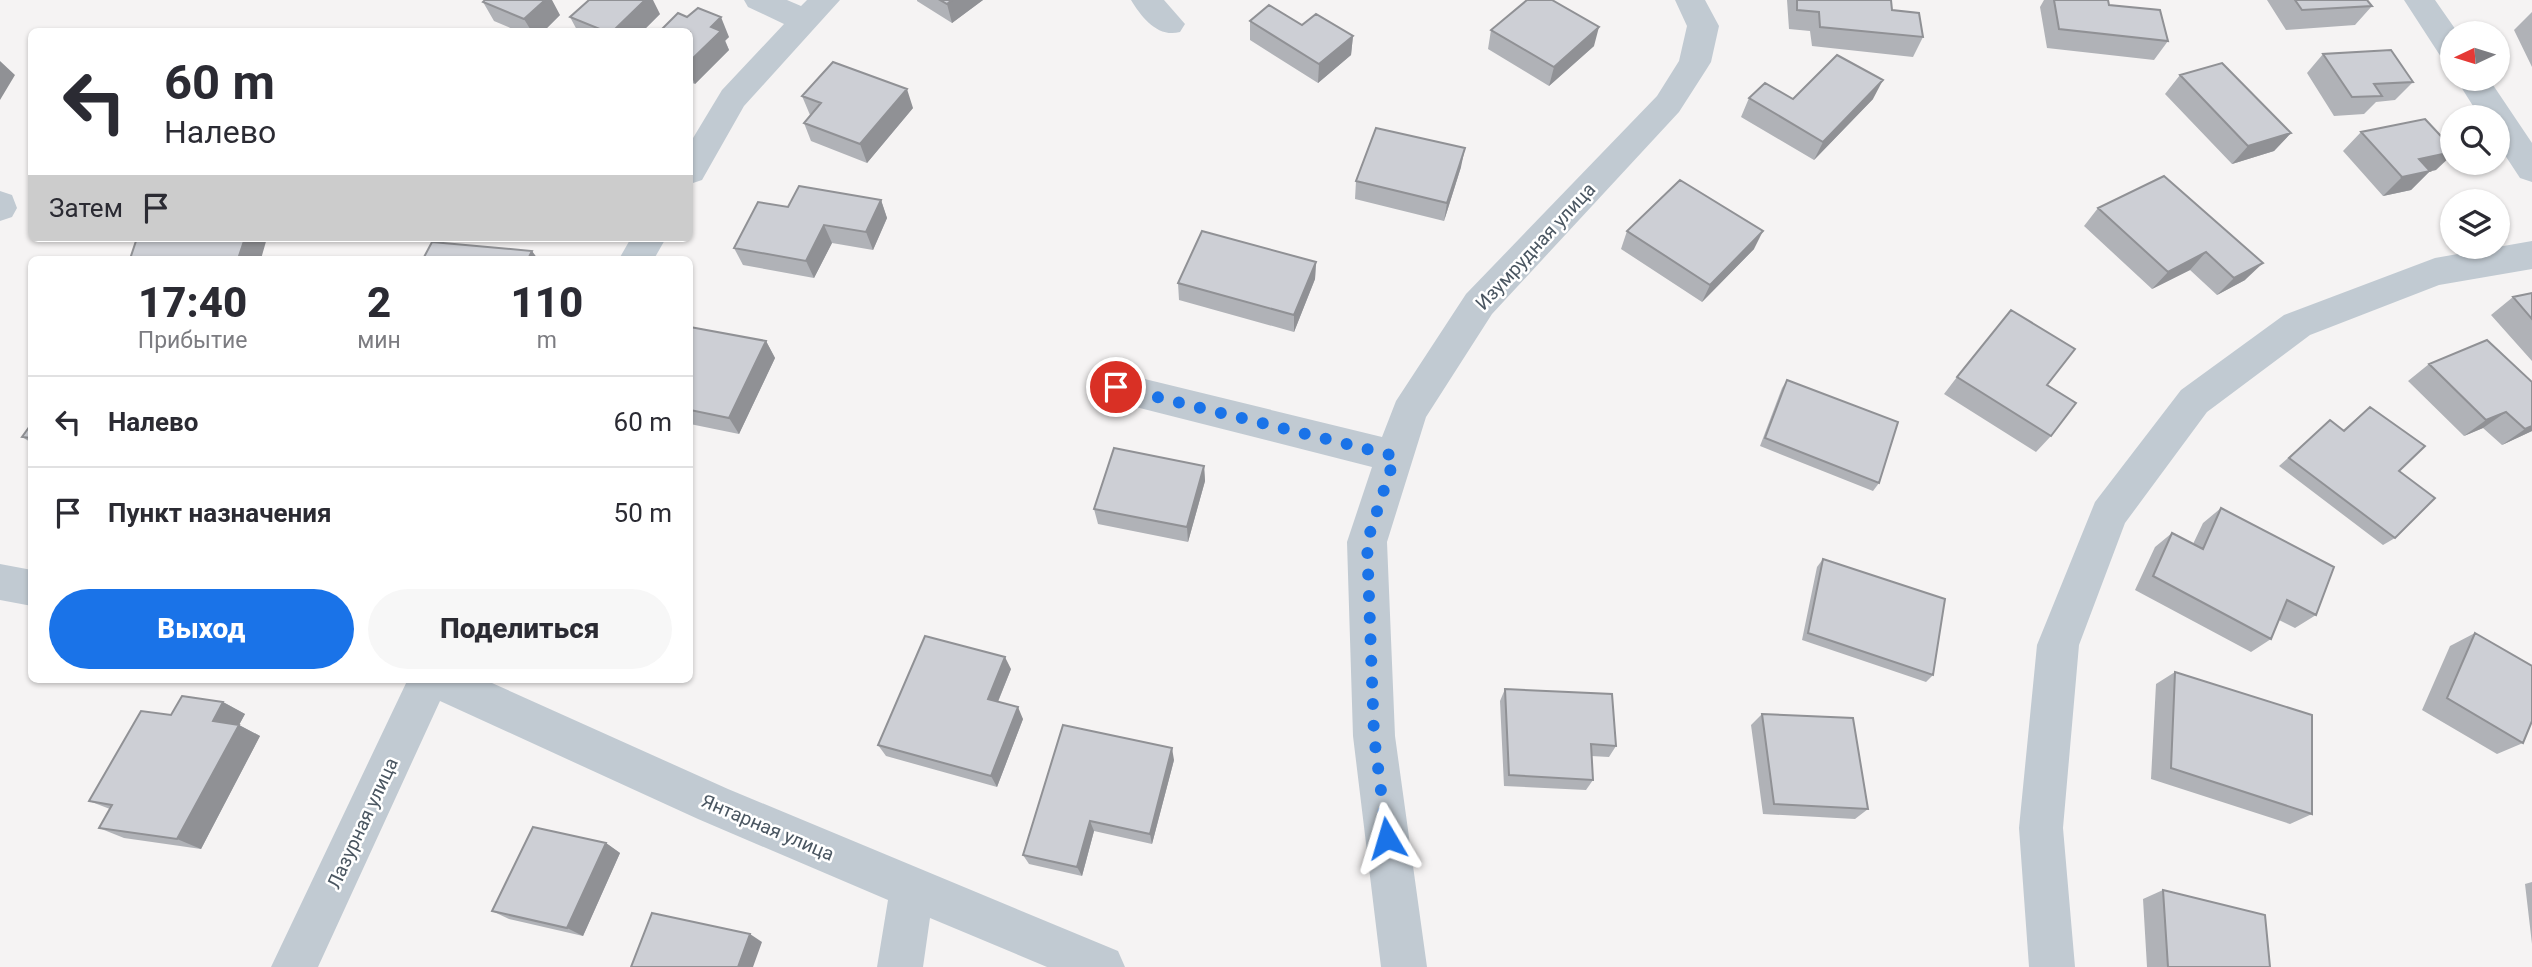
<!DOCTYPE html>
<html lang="ru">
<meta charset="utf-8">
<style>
body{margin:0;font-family:Roboto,sans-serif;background:#f7f7f7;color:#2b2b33;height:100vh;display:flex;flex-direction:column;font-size:26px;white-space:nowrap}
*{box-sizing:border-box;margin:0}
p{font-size:23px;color:#7c7c81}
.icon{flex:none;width:38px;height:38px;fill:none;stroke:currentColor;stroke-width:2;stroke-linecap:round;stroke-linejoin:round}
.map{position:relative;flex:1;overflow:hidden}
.details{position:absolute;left:28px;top:256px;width:665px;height:427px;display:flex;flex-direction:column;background:#fff;border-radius:10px;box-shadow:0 2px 5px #0004}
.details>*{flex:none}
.hud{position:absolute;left:28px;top:28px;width:665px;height:214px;border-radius:10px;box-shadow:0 2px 5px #0004;background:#fff;color:#2b2b33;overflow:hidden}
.needle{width:46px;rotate:266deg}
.buttons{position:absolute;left:2440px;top:21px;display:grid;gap:14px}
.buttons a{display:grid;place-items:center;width:70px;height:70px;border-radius:50%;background:#fff;box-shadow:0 2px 5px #0004;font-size:35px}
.pin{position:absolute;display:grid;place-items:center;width:60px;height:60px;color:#fff;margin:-30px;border:4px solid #fff;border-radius:50%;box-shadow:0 2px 7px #0007}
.me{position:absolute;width:77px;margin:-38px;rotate:353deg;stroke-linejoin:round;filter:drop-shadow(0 0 5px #0008)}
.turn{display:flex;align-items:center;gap:24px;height:147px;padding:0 21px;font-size:32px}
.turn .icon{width:91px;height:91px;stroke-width:2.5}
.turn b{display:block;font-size:49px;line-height:60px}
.then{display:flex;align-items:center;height:66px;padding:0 21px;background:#0003;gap:14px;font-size:26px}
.eta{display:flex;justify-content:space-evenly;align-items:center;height:119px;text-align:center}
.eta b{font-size:42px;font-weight:800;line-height:49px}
.cta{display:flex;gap:14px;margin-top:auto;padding:14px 21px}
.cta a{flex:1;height:80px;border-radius:42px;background:#1a73e8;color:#fff;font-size:28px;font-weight:800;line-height:80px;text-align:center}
.cta a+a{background:#f7f7f7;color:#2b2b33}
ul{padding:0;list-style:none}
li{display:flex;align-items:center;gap:21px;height:91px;padding:0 21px;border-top:2px solid #e1e1e2}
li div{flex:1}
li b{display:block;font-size:26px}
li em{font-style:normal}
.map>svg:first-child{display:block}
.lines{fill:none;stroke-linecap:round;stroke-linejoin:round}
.minor{fill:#c1cad2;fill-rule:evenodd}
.wall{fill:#b0b2b7}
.shaded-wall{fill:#909195}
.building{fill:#cdcfd5;stroke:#909195;stroke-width:2}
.route{stroke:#1a73e8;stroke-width:12;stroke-dasharray:0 21.6}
.labels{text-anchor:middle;stroke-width:5;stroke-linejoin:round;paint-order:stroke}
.street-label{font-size:19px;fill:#4a5661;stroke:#fff}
</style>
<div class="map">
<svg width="2532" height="967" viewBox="0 0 2532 967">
<rect width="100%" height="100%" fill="#f5f3f3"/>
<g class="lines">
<path class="minor" d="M744,0H787L801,6L807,0H840L744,106L702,180L690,184V143L722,90L784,24L748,7Z
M1131,0H1164L1185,24L1180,32C1158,38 1142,18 1131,0Z
M1675,0H1705L1719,26L1711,62L1706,70L1679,112L1492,314L1426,417L1387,542L1395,736L1427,967H1381L1353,736L1347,542L1372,467L1116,402L1103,398L1098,387L1103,376L1116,372L1382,437L1396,401L1466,294L1657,96L1679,61L1687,26Z
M2404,0H2435L2458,33H2452V60L2441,57Z
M2456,79H2489L2532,143V182L2520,178L2497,143V117H2480Z
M0,191L12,195L17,208L12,217L0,221Z
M631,238H666L654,259H619Z
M2532,241V269L2439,285L2310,335L2207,412L2125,523L2079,645L2063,828L2075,967H2029L2019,828L2037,645L2095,502L2181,390L2284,315L2435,258Z
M0,564L32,570V606L0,600Z
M408,679H483L728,789L1118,951L1125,967H1047L930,918L923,967H877L888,900L698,819L440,701L318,967H271Z"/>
</g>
<path class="wall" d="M917,0H983L952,23L917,1Z
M1787,0H1891L1892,10L1923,37L1913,57L1812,46L1810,31L1789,29Z
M2044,0H2108L2109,5L2168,41L2154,60L2047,48L2040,7Z
M2267,0H2367L2372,6L2355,25L2286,30Z
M483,2L560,15L543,32H520L494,21Z
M2532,12V67L2514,30Z
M660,14L642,32H578L570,17Z
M687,17L729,37L725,40L729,50L695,84L690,82V32Z
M1250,21L1302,25L1353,36L1351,55L1318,83L1250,40Z
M1491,30L1594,46L1549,86L1488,49Z
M2323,54L2413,82L2395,100L2376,102L2364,114L2334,116L2307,73Z
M2180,75L2291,133L2274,151L2232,164L2165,94Z
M802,96L913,108L867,163L811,141L804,123L810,115Z
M1749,98L1793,99H1873L1814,160L1741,117Z
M2361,132L2436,170L2430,171L2411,190L2383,196L2343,151Z
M1461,167L1444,221L1355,199L1356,181Z
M2164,176L2245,280L2217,295L2190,270L2152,289L2084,226L2098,208Z
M881,200L887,218L873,250L832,243L814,278L743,265L734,248L788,207Z
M1627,231L1754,249L1702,302L1621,249Z
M1316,262L1315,279L1294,332L1179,300L1178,283Z
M2532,293V361L2491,315L2513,297Z
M690,327L766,341L775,358L739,434L690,424Z
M2429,364L2532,382V431L2502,445L2483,428L2464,436L2408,381Z
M1957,377L2047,385L2051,436L2036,452L1944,394Z
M1787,380L1879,483L1873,491L1760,446L1782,388Z
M2370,407L2399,471L2395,538L2383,545L2279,466L2330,420L2343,430Z
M32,423V443L22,437Z
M1204,466L1205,481L1188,542L1098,524L1094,509Z
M2221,508L2316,615L2295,628L2279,620L2271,639L2251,652L2135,590L2155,547L2172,533L2193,544L2203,523Z
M1823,559L1933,675L1926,682L1802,640L1817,567Z
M2475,633L2523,743L2497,754L2422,710L2450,646Z
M1011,669L998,702L1023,719L997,787L886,756L878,745Z
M2175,672L2312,814L2290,824L2151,779L2156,684Z
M1505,689L1616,746L1609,757L1591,756L1593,780L1586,790L1504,786L1500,701Z
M223,702L245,714L239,725L260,736L201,849L124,838L99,828L110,809L89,801L171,715Z
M1762,714L1868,809L1855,819L1763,814L1751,725Z
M1174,760L1152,844L1094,831L1082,876L1029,864L1023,855Z
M606,843L620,853L583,936L509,919L492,911Z
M2532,882V944L2525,884Z
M2163,890L2270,967H2147L2143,899Z"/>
<path class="shaded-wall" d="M545,0H552L560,15L543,32H532L524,19Z
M645,0H653L660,14L642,32H612Z
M952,0H983L952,23L947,4Z
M721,17L729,37L725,41L729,50L695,84L690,73V61L711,27Z
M1599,27L1594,46L1549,86L1554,67Z
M1353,36L1351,55L1318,83L1319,64Z
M0,61L15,75L0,100Z
M1883,80L1873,99L1814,160L1823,142Z
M907,89L913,108L867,163L860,144Z
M2291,133L2274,151L2232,164L2248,146Z
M1465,148L1461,167L1444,221L1447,203Z
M2452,152V155L2436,170L2400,178L2419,159Z
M2430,171L2411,190L2383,196L2402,177Z
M881,200L887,218L873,250L866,232Z
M824,225L832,243L814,278L806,261Z
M1763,231L1754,249L1702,302L1710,285Z
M245,238H267L261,259H238Z
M532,251L538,259H528Z
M2206,252L2190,270L2152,289L2168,272Z
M1316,262L1315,279L1294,332V315Z
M2263,263L2245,280L2217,295L2234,278Z
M766,341L775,358L739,434L729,418Z
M2506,412L2483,428L2464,436L2486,420Z
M2532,426V431L2502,445L2525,429Z
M1204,466L1205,481L1188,542L1187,527Z
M1005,657L1011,669L994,711L988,699Z
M223,702L245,714L239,725L260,736L201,849L177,839L213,721Z
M1018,707L1023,719L997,787L991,776Z
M1172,748L1174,760L1152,844L1150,834Z
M1090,821L1094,831L1082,876L1077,867Z
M606,843L620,853L583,936L567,928Z
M750,934L762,942L753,967H738Z"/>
<path class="building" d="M485,0H545L524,19L483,2Z
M589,0H645L612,32H607L570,17Z
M940,0H952L947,4Z
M1527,0H1552L1599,27L1554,67L1491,30Z
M1797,0H1891L1892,10L1919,13L1923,37L1820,27L1819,12L1797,10Z
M2054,0H2108L2109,5L2160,10L2168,41L2059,29Z
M2295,0H2367L2372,6L2302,10Z
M1269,5L1302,25L1316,14L1353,36L1319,64L1250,21Z
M698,8L721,17L711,27L721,31L690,61V32H659L678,13L687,17Z
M2391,50L2413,82L2374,84L2382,96L2352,97L2323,54Z
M1837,55L1883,80L1823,142L1749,98L1765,83L1793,99Z
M833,62L907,89L860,144L804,123L821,103L802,96Z
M2222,63L2291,133L2248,146L2180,75Z
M2425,119L2452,148V152L2419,159L2430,171L2402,177L2361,132Z
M1376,128L1465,148L1447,203L1356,181Z
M2164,176L2263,263L2234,278L2206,252L2168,272L2098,208Z
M1680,180L1763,231L1710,285L1627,231Z
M799,186L881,200L866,232L824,225L806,261L734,248L758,202L788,207Z
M1202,231L1316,262L1294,315L1178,283Z
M137,238H245L238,259H130Z
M432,242L532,251L528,259H423Z
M2532,293V319L2513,297Z
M2011,310L2075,349L2047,385L2076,403L2051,436L1957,377Z
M690,327L766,341L729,418L690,410Z
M2487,340L2532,382V426L2525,429L2506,412L2486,420L2429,364Z
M1787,380L1898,422L1879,483L1765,438Z
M2370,407L2425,446L2399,471L2435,498L2395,538L2289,458L2330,420L2344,431Z
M32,423V438L22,437Z
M1114,448L1204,466L1187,527L1094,509Z
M2221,508L2334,567L2316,615L2287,600L2271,639L2153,576L2172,533L2203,549Z
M1823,559L1945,599L1933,675L1808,633Z
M2475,633L2532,666V721L2523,743L2447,698Z
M925,636L1005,657L988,699L1018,707L991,776L878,745Z
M2175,672L2312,715V814L2171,768Z
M1505,689L1612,694L1616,746L1591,744L1593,780L1509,775Z
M182,696L223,702L213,721L239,725L177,839L99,828L112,805L89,801L141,711L171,715Z
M1762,714L1853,718L1868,809L1774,804Z
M1063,725L1172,748L1150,834L1090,821L1077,867L1023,855Z
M533,827L606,843L567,928L492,911Z
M2163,890L2265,915L2270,967H2168Z
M652,913L750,934L738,967H631Z"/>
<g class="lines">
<path class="route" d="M1116,387L1395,456L1367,542L1374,736L1387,838"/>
</g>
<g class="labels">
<g class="street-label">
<text transform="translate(1535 246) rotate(-47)" y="7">Изумрудная улица</text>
<text transform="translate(362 823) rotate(-65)" y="7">Лазурная улица</text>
<text transform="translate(768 827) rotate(23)" y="7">Янтарная улица</text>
</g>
</g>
</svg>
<div class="buttons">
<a><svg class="needle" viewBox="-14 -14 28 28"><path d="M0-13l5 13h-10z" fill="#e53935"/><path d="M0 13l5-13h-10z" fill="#7c7c81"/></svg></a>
<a><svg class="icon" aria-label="search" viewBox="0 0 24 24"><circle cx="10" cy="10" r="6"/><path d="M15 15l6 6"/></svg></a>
<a><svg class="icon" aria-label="layers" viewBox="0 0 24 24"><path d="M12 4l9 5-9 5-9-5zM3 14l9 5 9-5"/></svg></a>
</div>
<div class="pin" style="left:1116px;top:387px;background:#d93025"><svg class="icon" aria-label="arrive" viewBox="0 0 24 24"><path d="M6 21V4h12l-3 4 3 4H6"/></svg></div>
<svg class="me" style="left:1387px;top:838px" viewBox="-20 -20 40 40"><path d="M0-17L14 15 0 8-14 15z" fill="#1a73e8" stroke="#fff" stroke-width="4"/></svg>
<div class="hud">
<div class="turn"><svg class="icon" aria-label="left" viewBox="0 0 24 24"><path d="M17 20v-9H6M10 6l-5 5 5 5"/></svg><div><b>60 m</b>Налево</div></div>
<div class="then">Затем<svg class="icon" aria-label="arrive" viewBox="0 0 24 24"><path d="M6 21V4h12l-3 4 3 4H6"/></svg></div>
</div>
<section class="details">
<div class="eta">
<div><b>17:40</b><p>Прибытие</p></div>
<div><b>2</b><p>мин</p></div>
<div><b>110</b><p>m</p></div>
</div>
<ul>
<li><svg class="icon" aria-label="left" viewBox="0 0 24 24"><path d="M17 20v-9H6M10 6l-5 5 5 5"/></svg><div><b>Налево</b></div><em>60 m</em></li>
<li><svg class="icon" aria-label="arrive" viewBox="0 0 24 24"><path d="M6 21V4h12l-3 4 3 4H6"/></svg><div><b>Пункт назначения</b></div><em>50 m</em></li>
</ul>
<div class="cta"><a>Выход</a><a>Поделиться</a></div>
</section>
</div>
